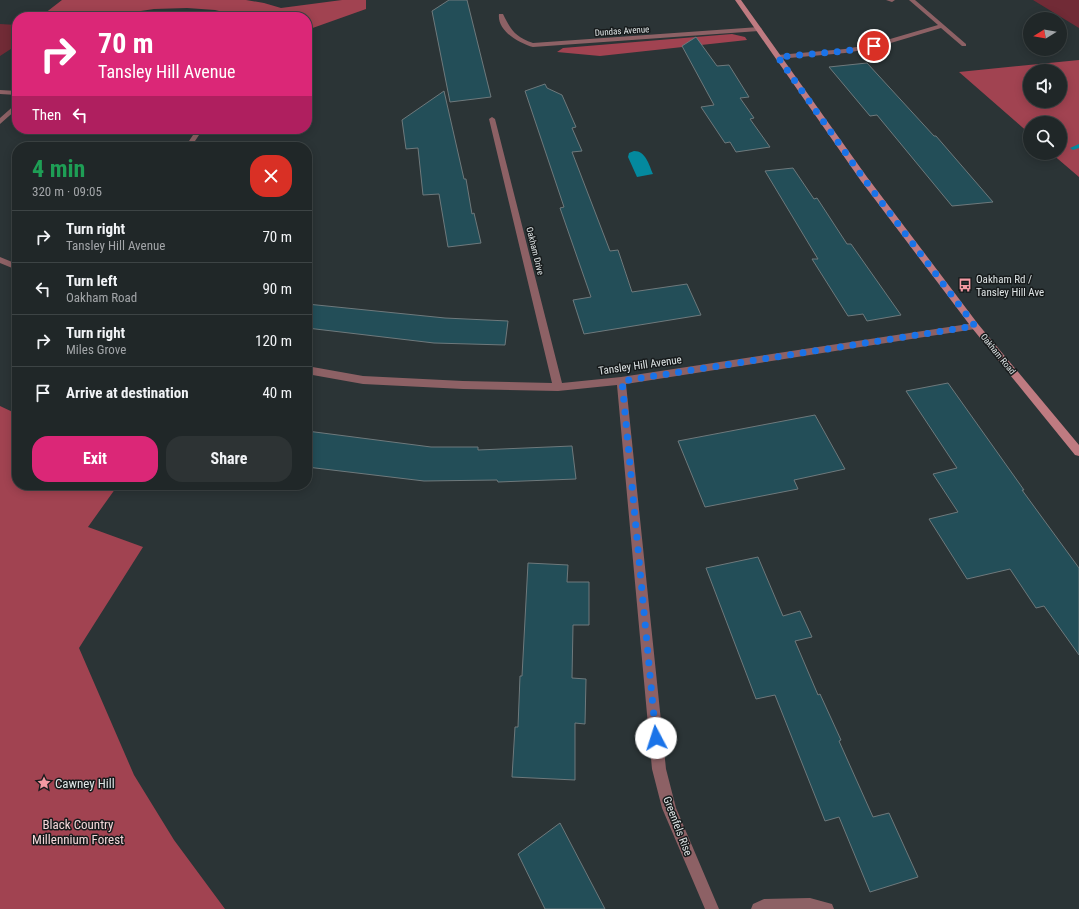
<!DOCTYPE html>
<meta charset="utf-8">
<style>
body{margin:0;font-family:"Roboto Condensed",sans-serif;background:#2d3334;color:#f1f3f6;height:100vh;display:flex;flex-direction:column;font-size:15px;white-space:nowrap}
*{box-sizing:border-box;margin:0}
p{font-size:13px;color:#a2a5a8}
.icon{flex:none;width:22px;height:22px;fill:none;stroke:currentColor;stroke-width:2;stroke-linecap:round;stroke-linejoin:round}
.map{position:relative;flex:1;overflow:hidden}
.side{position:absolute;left:12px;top:142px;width:300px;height:348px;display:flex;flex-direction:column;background:#202728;border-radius:16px;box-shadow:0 2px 10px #0003,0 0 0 1px #3d4445}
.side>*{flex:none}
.guide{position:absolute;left:12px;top:12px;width:300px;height:122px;border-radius:16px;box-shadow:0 2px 10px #0003,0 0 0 1px #3d4445;background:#db2777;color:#fff;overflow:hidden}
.needle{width:26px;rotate:259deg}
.tools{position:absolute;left:1023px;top:12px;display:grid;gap:8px}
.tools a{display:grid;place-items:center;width:44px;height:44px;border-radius:50%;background:#202728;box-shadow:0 2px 10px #0003,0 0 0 1px #3d4445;font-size:20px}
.pin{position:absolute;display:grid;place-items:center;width:34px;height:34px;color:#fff;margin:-17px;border:2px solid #fff;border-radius:50%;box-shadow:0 1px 4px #0007}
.me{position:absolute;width:44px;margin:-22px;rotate:355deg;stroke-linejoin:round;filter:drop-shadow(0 0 3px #0008)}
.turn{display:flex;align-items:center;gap:14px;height:84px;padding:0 20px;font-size:18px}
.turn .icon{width:52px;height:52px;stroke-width:2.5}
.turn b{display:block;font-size:28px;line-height:34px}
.then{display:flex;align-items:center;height:38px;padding:0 20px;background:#0003;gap:8px;font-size:15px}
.round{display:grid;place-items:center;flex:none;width:42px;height:42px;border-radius:16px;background:#2d3334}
.summary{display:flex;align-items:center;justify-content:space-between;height:68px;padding:0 20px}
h1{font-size:24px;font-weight:700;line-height:30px;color:#1e9e55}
.primary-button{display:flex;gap:8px;margin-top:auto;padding:8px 20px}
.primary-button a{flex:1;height:46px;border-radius:16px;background:#db2777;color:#fff;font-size:16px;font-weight:700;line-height:46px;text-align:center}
.primary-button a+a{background:#2d3334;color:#f1f3f6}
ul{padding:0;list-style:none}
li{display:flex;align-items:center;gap:12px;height:52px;padding:0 20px;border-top:1px solid #3d4445}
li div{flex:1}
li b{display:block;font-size:15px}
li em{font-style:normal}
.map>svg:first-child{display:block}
.green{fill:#712b36}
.forest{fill:#a14351;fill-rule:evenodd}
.water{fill:#04899e}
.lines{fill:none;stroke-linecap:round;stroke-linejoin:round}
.stream{fill:#04899e;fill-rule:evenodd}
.building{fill:#234e58;stroke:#6e797c}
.street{fill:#8d6165;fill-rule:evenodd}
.secondary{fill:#bf7b81;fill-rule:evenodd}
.route{stroke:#1a73e8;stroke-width:7;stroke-dasharray:0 12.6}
.labels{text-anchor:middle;stroke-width:3;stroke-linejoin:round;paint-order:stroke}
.far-street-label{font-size:9px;fill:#dee4e5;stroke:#171b1c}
.poi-label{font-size:11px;fill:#dee4e5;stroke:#171b1c;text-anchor:start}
.street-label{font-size:11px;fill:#dee4e5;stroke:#171b1c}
.near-poi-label{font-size:13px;fill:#dee4e5;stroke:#171b1c;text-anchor:start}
.near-park-label{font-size:13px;fill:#f3d7d9;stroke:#171b1c}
</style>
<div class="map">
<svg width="1079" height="909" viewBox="0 0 1079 909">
<rect width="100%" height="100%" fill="#2b3436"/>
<path class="green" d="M1033,0H1079V28Z
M0,24L17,25V45L0,56Z"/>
<path class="forest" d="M62,0H246L264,3L281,8L342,0H366V9L307,30V17H243L215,10L187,8L154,9L101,17H40Z
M732,34L745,37L747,40L600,56L557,52L563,48Z
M1079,60V177L1051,153H1060V123H1030V134L959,72ZM1030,71H1060V101H1030Z
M0,406L17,414V485H118L88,527L143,547L79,648L134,775L174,840L225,909H0Z"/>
<path class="water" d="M634,151C646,151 649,165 653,174L637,177L628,157L629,153Z"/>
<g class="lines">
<path class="stream" d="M1079,144V148L1073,150L1070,148Z"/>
</g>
<path class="building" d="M449,0H467L491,97L450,102L432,11Z
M696,37L717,66L729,65L749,97L740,98L754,118L750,119L770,147L736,152L730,142L725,143L701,107L714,105L682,46Z
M867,63L934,136H936L993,202L952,206L877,115L870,116L829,67Z
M545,84L547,88L562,95L576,127L572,128L582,151L572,152L610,251L618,250L632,292L687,284L701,315L584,334L573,300L591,297L560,208L564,207L525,91Z
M444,91L464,179H466L472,214L474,213L481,243L448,247L439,194L423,195L418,148L406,149L402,120Z
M793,168L814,199L817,198L847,244H851L901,315L867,321L863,314L848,316L812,259H818L765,171Z
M307,304L445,318L508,321L505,345L434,343L307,328Z
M948,383L1024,490H1022L1079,568V655L1044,606L1036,608L1010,569L967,579L929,519L958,512L933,474L957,468L906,391Z
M815,415L845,469L794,480L798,489L705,507L678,441Z
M307,431L431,447H478V450L572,446L576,479L498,482L497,480L424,481L307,467Z
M758,557L783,616L800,611L812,637L795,641L818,695L820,694L841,740L839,741L873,817L889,813L918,877L870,892L839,817L825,821L775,695L756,699L706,568Z
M528,563L568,565L567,582H589V625H573L572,678L586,679L585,724L575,723V780L512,777L515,727H518L520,676H522Z
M560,823L605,909H545L518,854Z"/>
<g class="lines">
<path class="street" d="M886,0H895L892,2Z
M909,0H915L966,44V46H962L941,28L874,48L845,53L778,59L775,57L778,55L845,49L873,44L938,25Z
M499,14H503C511,30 515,37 533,43L759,27L762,29L759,31L533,47C519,43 497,31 499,14Z
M0,90L17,91V95L0,94Z
M17,103V109L0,124V118Z
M492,117L495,119L562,383L621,377L975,323L979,326L975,329L626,384L666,769L676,808L719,909H705L662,808L652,769L617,385L558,391L463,389L363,384L307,374V366L363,376L463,381L552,383L489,119Z
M197,129H203L191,147H185Z
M0,257L17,264V270L0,263Z
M810,898L832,904L834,909H751L753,904L764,899Z"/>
<path class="secondary" d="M735,0H741L867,177L978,324L1079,445V456L1075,455L972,328L861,181Z"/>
</g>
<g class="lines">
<path class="route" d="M656,738L622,381L975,326L864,179L778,57L845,51L874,46"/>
</g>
<defs>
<g id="bus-bare" transform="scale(1.08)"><path d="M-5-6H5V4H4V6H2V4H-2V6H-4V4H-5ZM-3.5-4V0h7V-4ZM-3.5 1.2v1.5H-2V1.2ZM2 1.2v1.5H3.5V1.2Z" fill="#f49aa3" stroke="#171b1c" stroke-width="2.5" paint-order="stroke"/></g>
<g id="sight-bare" transform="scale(1.08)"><path d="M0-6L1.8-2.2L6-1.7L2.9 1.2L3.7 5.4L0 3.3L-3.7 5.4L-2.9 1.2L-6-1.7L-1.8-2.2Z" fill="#f49aa3" stroke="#171b1c" stroke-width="2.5" paint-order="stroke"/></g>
</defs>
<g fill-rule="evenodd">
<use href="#bus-bare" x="965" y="285"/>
<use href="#sight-bare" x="44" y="783"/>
</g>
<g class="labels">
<g class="far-street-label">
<text transform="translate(622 31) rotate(-4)" y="3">Dundas Avenue</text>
<text transform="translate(535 251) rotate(76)" y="3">Oakham Drive</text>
<text transform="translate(998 354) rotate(51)" y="3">Oakham Road</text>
</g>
<g class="poi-label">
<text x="976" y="283">Oakham Rd /<tspan x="976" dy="13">Tansley Hill Ave</tspan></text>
</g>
<g class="street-label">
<text transform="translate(640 365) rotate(-8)" y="4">Tansley Hill Avenue</text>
<text transform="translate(678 826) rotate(69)" y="4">Greenfels Rise</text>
</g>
<g class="near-poi-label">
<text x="55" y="788">Cawney Hill</text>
</g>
<g class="near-park-label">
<text x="78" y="829">Black Country<tspan x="78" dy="15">Millennium Forest</tspan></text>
</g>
</g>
</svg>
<div class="tools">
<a><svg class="needle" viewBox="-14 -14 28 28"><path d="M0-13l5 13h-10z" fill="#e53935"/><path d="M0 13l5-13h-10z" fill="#a2a5a8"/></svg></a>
<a><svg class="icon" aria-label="sound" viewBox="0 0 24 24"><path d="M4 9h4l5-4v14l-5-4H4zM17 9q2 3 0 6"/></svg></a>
<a><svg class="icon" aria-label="search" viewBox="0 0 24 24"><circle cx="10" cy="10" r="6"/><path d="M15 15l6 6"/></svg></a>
</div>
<div class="pin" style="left:874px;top:46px;background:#d93025"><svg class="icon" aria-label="arrive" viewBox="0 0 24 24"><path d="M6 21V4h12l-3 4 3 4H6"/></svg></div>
<svg class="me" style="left:656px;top:738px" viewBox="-20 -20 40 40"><circle r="19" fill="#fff"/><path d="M0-13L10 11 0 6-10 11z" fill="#1a73e8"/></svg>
<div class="guide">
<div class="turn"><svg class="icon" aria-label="right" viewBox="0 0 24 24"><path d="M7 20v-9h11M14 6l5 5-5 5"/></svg><div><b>70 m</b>Tansley Hill Avenue</div></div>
<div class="then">Then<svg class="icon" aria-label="left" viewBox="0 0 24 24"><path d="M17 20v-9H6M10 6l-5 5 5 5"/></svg></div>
</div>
<section class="side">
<div class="summary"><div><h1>4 min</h1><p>320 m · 09:05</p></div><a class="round" style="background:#d93025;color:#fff"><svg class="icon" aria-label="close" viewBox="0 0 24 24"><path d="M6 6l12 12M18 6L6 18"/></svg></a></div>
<ul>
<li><svg class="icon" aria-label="right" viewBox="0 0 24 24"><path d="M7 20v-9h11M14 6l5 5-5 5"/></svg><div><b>Turn right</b><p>Tansley Hill Avenue</p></div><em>70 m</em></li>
<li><svg class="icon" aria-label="left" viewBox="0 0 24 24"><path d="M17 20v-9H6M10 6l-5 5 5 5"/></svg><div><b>Turn left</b><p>Oakham Road</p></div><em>90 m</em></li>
<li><svg class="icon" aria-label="right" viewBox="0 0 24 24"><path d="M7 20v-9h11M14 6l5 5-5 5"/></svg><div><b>Turn right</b><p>Miles Grove</p></div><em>120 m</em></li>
<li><svg class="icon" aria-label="arrive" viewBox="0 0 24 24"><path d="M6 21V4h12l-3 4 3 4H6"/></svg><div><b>Arrive at destination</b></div><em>40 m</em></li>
</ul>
<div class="primary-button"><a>Exit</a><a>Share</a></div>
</section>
</div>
